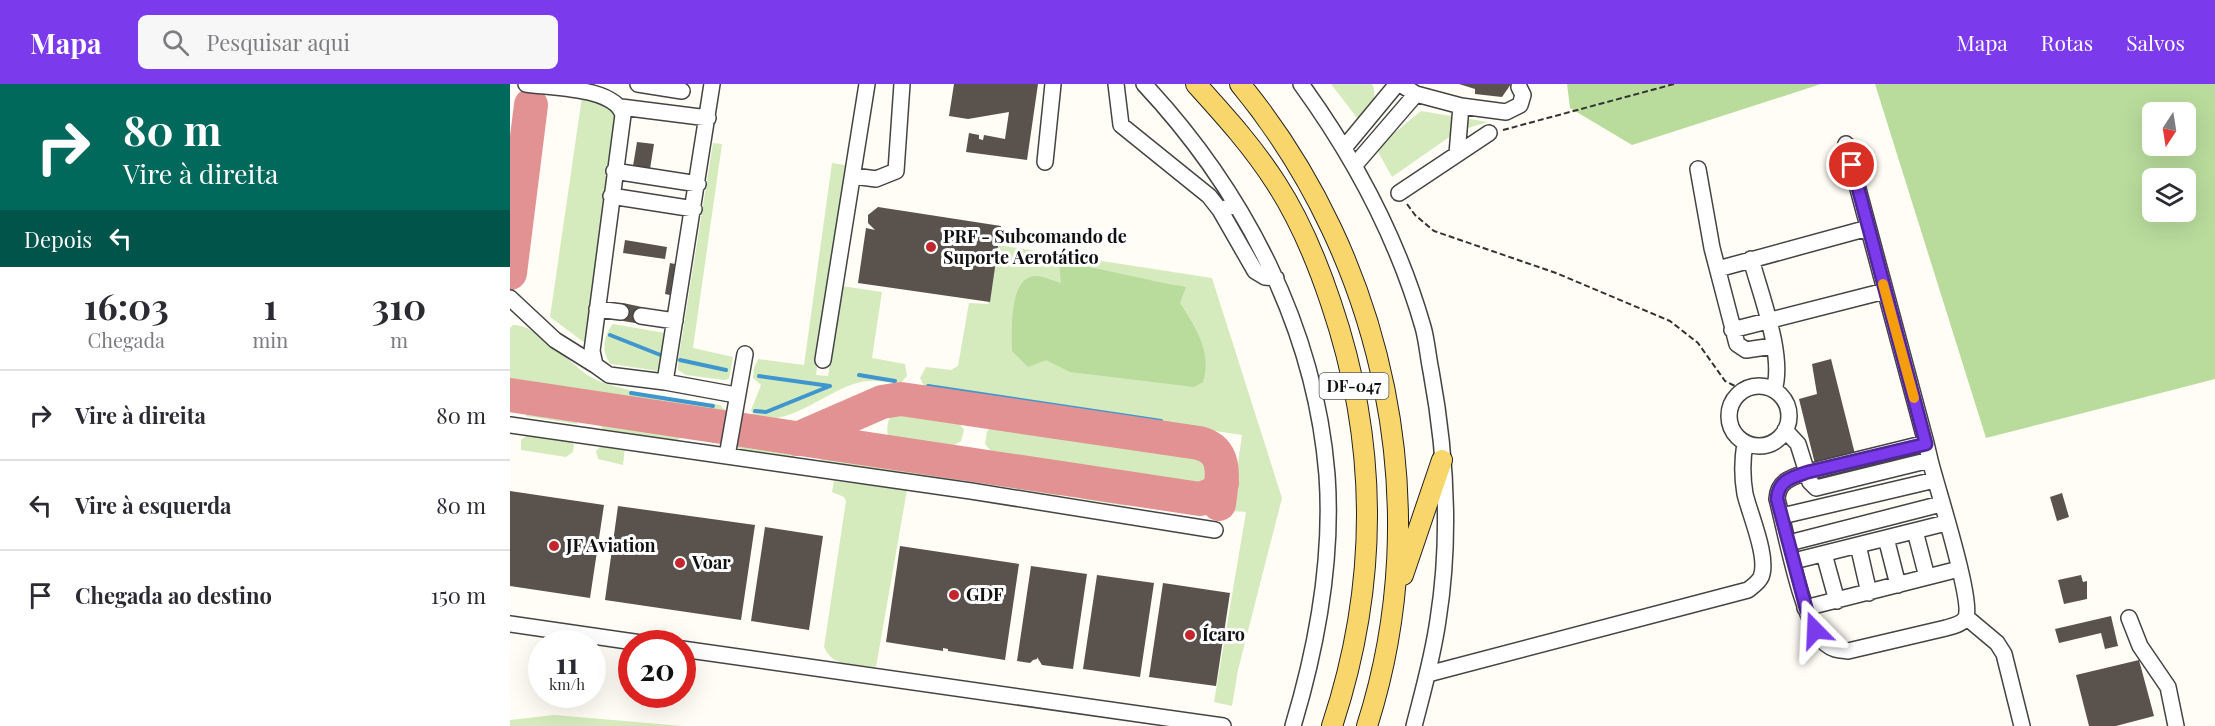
<!DOCTYPE html>
<html lang="pt">
<meta charset="utf-8">
<style>
body{margin:0;font-family:"Playfair Display",serif;background:#f7f7f7;color:#2b2b33;height:100vh;display:flex;flex-direction:column;font-size:22px;white-space:nowrap}
*{box-sizing:border-box;margin:0}
p{font-size:20px;color:#7c7c81}
.icon{flex:none;width:33px;height:33px;fill:none;stroke:currentColor;stroke-width:2;stroke-linecap:round;stroke-linejoin:round}
.map{position:relative;flex:1;overflow:hidden}
.sheet{display:flex;flex-direction:column;background:#fff;width:510px}
.sheet>*{flex:none}
.guide{background:#00695c;color:#fff;overflow:hidden}
.needle{width:39px;rotate:192deg}
.controls{position:absolute;left:1632px;top:18px;display:grid;gap:12px}
.controls a{display:grid;place-items:center;width:54px;height:54px;border-radius:9px;background:#fff;box-shadow:0 6px 24px #0002;font-size:30px}
.speed{position:absolute;left:18px;top:546px;display:flex;gap:12px;font-size:30px;font-weight:700;text-align:center}
.speed>*{display:grid;place-content:center;width:78px;height:78px;border-radius:50%;background:#fff;box-shadow:0 6px 24px #0002;line-height:1}
.speed small{font-size:15px;font-weight:400}
.speed .limit{border:9px solid #d22;background:#fff;color:#111}
.pin{position:absolute;display:grid;place-items:center;width:51px;height:51px;color:#fff;margin:-26px;border:3px solid #fff;border-radius:50%;box-shadow:0 2px 6px #0007}
.me{position:absolute;width:66px;margin:-33px;rotate:339deg;stroke-linejoin:round;filter:drop-shadow(0 0 4px #0008)}
.turn{display:flex;align-items:center;gap:21px;height:126px;padding:0 24px;font-size:27px}
.turn .icon{width:78px;height:78px;stroke-width:2.5}
.turn b{display:block;font-size:42px;line-height:51px}
.then{display:flex;align-items:center;height:57px;padding:0 24px;background:#0003;gap:12px;font-size:22px}
.eta{display:flex;justify-content:space-evenly;align-items:center;height:102px;text-align:center}
.eta b{font-size:36px;font-weight:700;line-height:42px}
ul{padding:0;list-style:none}
li{display:flex;align-items:center;gap:18px;height:90px;padding:0 24px;border-top:2px solid #e1e1e2}
li div{flex:1}
li b{display:block;font-size:22px}
li em{font-style:normal}
header{display:flex;align-items:center;gap:36px;box-sizing:border-box;height:84px;padding:0 30px;background:#7c3aed;color:#fff}
header strong{font-size:28px}
nav{display:flex;gap:33px;margin-inline-start:auto;font-size:21px}
.search{width:420px;height:54px;background:#f7f7f7;display:flex;align-items:center;gap:15px;box-sizing:border-box;padding:0 21px;border-radius:9px;color:#7c7c81;font-size:22px}
main{display:flex;flex:1;min-height:0}
.map>svg:first-child{display:block}
.green{fill:#d5ebbd}
.forest{fill:#b9dc9c;fill-rule:evenodd}
.lines{fill:none;stroke-linecap:round;stroke-linejoin:round}
.stream{stroke:#3f96cf;stroke-width:4}
.taxiway{stroke:#e29292;stroke-width:34}
.building{fill:#5a524d}
.minor-casing{stroke:#444;stroke-width:18}
.major-casing{stroke:#222;stroke-width:22}
.path{stroke:#333;stroke-width:2;stroke-dasharray:6 3;stroke-linecap:butt}
.minor{stroke:#fff;stroke-width:15}
.major{stroke:#f9d66b;stroke-width:20}
.route-casing{stroke:#51269a;stroke-width:15}
.route{stroke:#7c3aed;stroke-width:10}
.slow{stroke:#f59e0b;stroke-width:10}
.poi-dot{fill:#c4262e;stroke:#fff;stroke-width:2}
.labels{text-anchor:middle;stroke-width:6;stroke-linejoin:round;paint-order:stroke}
.shield{fill:#fff;stroke:#585858;stroke-width:1.5}
.shield-label{font-size:16px;font-weight:bold;fill:#111}
.poi-label{font-size:18px;font-weight:bold;fill:#111;stroke:#fff;text-anchor:start}
</style>
<header>
<strong>Mapa</strong>
<div class="search"><svg class="icon" aria-label="search" viewBox="0 0 24 24"><circle cx="10" cy="10" r="6"/><path d="M15 15l6 6"/></svg>Pesquisar aqui</div>
<nav><a>Mapa</a><a>Rotas</a><a>Salvos</a></nav>
</header>
<main>
<section class="sheet">
<div class="guide">
<div class="turn"><svg class="icon" aria-label="right" viewBox="0 0 24 24"><path d="M7 20v-9h11M14 6l5 5-5 5"/></svg><div><b>80 m</b>Vire à direita</div></div>
<div class="then">Depois<svg class="icon" aria-label="left" viewBox="0 0 24 24"><path d="M17 20v-9H6M10 6l-5 5 5 5"/></svg></div>
</div>
<div class="eta">
<div><b>16:03</b><p>Chegada</p></div>
<div><b>1</b><p>min</p></div>
<div><b>310</b><p>m</p></div>
</div>
<ul>
<li><svg class="icon" aria-label="right" viewBox="0 0 24 24"><path d="M7 20v-9h11M14 6l5 5-5 5"/></svg><div><b>Vire à direita</b></div><em>80 m</em></li>
<li><svg class="icon" aria-label="left" viewBox="0 0 24 24"><path d="M17 20v-9H6M10 6l-5 5 5 5"/></svg><div><b>Vire à esquerda</b></div><em>80 m</em></li>
<li><svg class="icon" aria-label="arrive" viewBox="0 0 24 24"><path d="M6 21V4h12l-3 4 3 4H6"/></svg><div><b>Chegada ao destino</b></div><em>150 m</em></li>
</ul>
</section>
<div class="map">
<svg width="1705" height="642" viewBox="0 0 1705 642">
<rect width="100%" height="100%" fill="#fffdf5"/>
<path class="green" d="M821,0H862C869,14 859,27 851,39Z
M72,13L98,17L107,34L75,259L40,233Z
M911,27L978,38L948,47L882,93L866,64Z
M203,59L212,60L183,264L223,273L219,295L214,296L176,291L168,286V278Z
M322,79L335,81L306,291L318,292L332,202L372,208L362,274L395,280L397,292L390,300C380,299 368,296 358,297C324,299 282,344 244,334L241,326L251,301L243,294L244,284L248,275L294,281Z
M488,161L702,194L772,414L728,586L722,622L704,618L736,428L721,427L732,351L415,304L410,294L416,283L441,286L448,282L459,219L478,220Z
M103,240L155,249L154,281L148,287L101,280C91,269 93,251 103,240Z
M3,241C27,240 59,279 79,292C107,309 176,315 210,321L216,327L215,331L0,300V244Z
M399,324L445,334L454,346L451,357L435,367L383,357L378,353C375,336 381,325 399,324Z
M23,326L66,333L67,340L15,332Z
M94,337L168,347L175,352L165,357L92,345L91,341Z
M508,337L688,369C698,378 698,383 694,396L687,401H677L503,376C490,374 483,371 475,360L477,347L489,339Z
M19,350L58,355L64,360L63,368L56,373L11,366V356Z
M231,356C247,358 277,357 285,372L284,374L224,365L226,357Z
M93,360L115,363L113,381L88,375L86,367Z
M323,370L437,385L448,388L451,393L448,398L310,378L311,374Z
M481,391C498,392 546,395 550,412L476,400V395Z
M324,397L397,406L366,583C346,581 323,584 314,563L336,417L334,413L322,408Z
M591,407L608,410L617,422L571,415L582,408Z
M44,631L173,642H0V636Z"/>
<path class="forest" d="M1057,0H1311L1122,61L1060,24Z
M1365,0H1705V295L1476,354ZM1676,28V62H1642V28ZM1676,94V128H1642V94Z
M549,178C593,184 633,196 676,203L670,219C686,244 702,268 693,298L684,303L560,288L536,276L518,283L502,267C502,248 498,189 528,192C536,193 544,197 551,199Z"/>
<g class="lines">
<path class="stream" d="M100,251L153,272
M170,276L216,286
M349,291L385,297
M418,302L651,337
M121,309L203,322
M245,327L256,328L320,302L249,292"/>
<path class="taxiway" d="M0,189L21,21
M0,311L690,415L704,410L712,399
M287,355L372,318L391,315L689,359C719,367 712,395 709,420"/>
</g>
<path class="building" d="M444,0H528L517,76L456,68L459,49L469,51V55L473,56L474,51L495,55L499,28L458,35L439,32Z
M949,0H1001L992,13L965,10V5Z
M127,58L144,60L140,85L123,82Z
M368,123L491,142L480,218L348,199L356,144L365,146L358,139V131Z
M115,156L157,163L155,175L113,169Z
M160,179L165,180L160,211L155,210Z
M113,219L132,223L131,240L113,237L110,234Z
M1321,275L1345,370L1305,380L1289,315L1307,310L1302,280Z
M0,407L94,421L80,514L0,502Z
M1552,409L1559,433L1547,437L1540,413Z
M108,422L245,441L231,536L95,516Z
M255,443L313,452L299,546L241,537Z
M390,462L509,480L495,576L438,567V565L433,564V567L376,558Z
M521,482L577,490L563,585L532,581L527,573V575L523,576L520,579L507,577Z
M587,491L644,499L630,593L573,585Z
M1571,491L1573,498L1577,497V515L1554,520L1548,496Z
M653,499L720,509L706,602L639,593Z
M1601,532L1608,562L1595,565L1591,549L1549,559L1545,545Z
M1629,576L1644,632L1606,642H1579L1566,591Z"/>
<g class="lines">
<g class="minor-casing">
<path id="minor" d="M16,0C42,4 105,3 113,31L82,267L85,281L99,291L155,298
M128,0L172,7
M202,0L155,298L226,311
M606,0L611,41L699,112L710,126L726,121
M634,0C734,107 805,243 817,391C823,476 807,562 783,642
M791,0C844,73 888,156 913,243C917,257 918,273 921,287C936,368 941,454 928,536C923,572 913,607 904,642
M890,0L906,10L951,22L996,28L1010,21L1013,11L1009,3
M111,23L198,34
M1336,60L1416,359L1420,376C1426,401 1463,515 1456,533C1453,540 1443,542 1436,544L1338,567C1330,566 1323,566 1316,560C1292,540 1276,448 1267,415C1268,396 1283,393 1298,388L1416,359
M834,64L887,0
M947,70L951,22
M535,78L543,0
M844,82L906,10
M1188,85L1202,164L1227,260L1236,266L1263,262
M104,87L188,100
M344,92L366,95L386,87L392,0
M889,109L979,49
M101,112L184,125
M710,126L745,187L755,193L766,194
M1241,175C1250,209 1275,272 1264,306
M1208,185L1358,144
M0,214L45,256L85,281
M87,225L111,228
M131,232L165,237
M1222,246L1375,207
M313,276L357,0
M1219 332a30 30 0 1 1 60 0a30 30 0 1 1-60 0Z
M0,341L461,407L705,446
M1275,346L1288,360L1300,398L1306,404L1420,376
M217,372L235,270
M1272,432L1425,396
M1405,447L1417,493
M1376,454L1388,501
M1279,459L1431,420
M1348,461L1359,509
M1314,470L1327,517
M1284,477L1436,439
M1295,524L1449,485
M1456,533L1487,559L1494,570L1512,642
M1619,534L1630,562L1658,603L1666,642
M0,540L138,560
M172,565L713,642
M918,590L1238,506C1243,502 1248,499 1251,493C1259,474 1240,431 1235,410C1232,393 1232,377 1235,359"/>
</g>
<g class="major-casing">
<path id="major" d="M686,0C715,32 743,63 766,99C790,136 807,177 821,219C869,360 869,500 822,642
M730,0C876,177 927,423 857,642
M893,491L932,376"/>
</g>
<path class="path" d="M993,46L1164,0
M897,120L905,131L924,147L1046,189L1160,237L1188,259L1215,297L1233,306"/>
<use href="#minor" class="minor"/>
<use href="#major" class="major"/>
</g>
<g class="lines">
<g class="route-casing">
<path id="route" d="M1305,546L1296,524L1267,415C1268,396 1283,393 1298,388L1416,360L1342,81"/>
</g>
<use href="#route" class="route"/>
<path class="slow" d="M1373,200L1404,314"/>
</g>
<g class="poi-dot">
<circle cx="421" cy="163" r="6"/>
<circle cx="44" cy="462" r="6"/>
<circle cx="170" cy="479" r="6"/>
<circle cx="444" cy="511" r="6"/>
<circle cx="680" cy="551" r="6"/>
</g>
<g class="labels">
<rect class="shield" x="809.5" y="289" width="69" height="26" rx="4.5"/>
<g class="shield-label">
<text x="844" y="308">DF-047</text>
</g>
<g class="poi-label">
<text x="433" y="159">PRF - Subcomando de<tspan x="433" dy="21">Suporte Aerotático</tspan></text>
<text x="56" y="468">JF Aviation</text>
<text x="182" y="485">Voar</text>
<text x="456" y="517">GDF</text>
<text x="692" y="557">Ícaro</text>
</g>
</g>
</svg>
<div class="controls">
<a><svg class="needle" viewBox="-14 -14 28 28"><path d="M0-13l5 13h-10z" fill="#e53935"/><path d="M0 13l5-13h-10z" fill="#7c7c81"/></svg></a>
<a><svg class="icon" aria-label="layers" viewBox="0 0 24 24"><path d="M12 4l9 5-9 5-9-5zM3 14l9 5 9-5"/></svg></a>
</div>
<div class="speed"><div>11<small>km/h</small></div><div class="limit">20</div></div>
<div class="pin" style="left:1342px;top:81px;background:#d93025"><svg class="icon" aria-label="arrive" viewBox="0 0 24 24"><path d="M6 21V4h12l-3 4 3 4H6"/></svg></div>
<svg class="me" style="left:1305px;top:546px" viewBox="-20 -20 40 40"><path d="M0-17L14 15 0 8-14 15z" fill="#7c3aed" stroke="#fff" stroke-width="4"/></svg>
</div>
</main>
